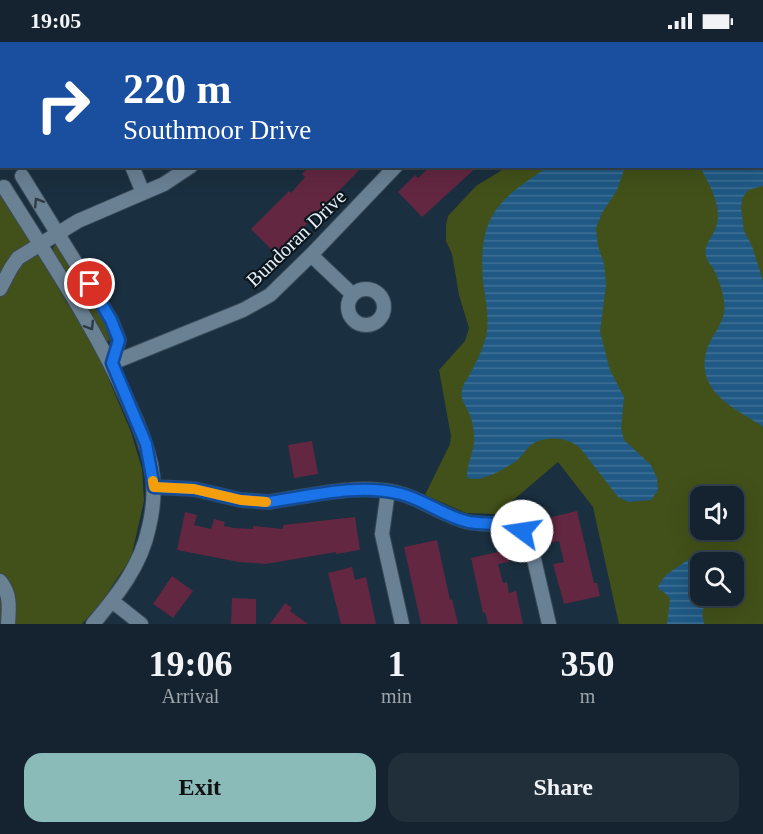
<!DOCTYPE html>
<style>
body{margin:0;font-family:"Times New Roman",serif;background:#212f3b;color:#f1f3f6;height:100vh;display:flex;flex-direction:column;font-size:22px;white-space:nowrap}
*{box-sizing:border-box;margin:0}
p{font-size:20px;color:#9da4aa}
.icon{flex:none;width:33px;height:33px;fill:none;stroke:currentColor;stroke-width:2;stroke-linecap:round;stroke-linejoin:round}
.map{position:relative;height:582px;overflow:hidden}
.details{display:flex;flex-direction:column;background:#14232f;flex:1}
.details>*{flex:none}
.top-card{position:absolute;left:0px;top:0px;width:764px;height:126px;box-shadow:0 6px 24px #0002,0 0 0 2px #33404b;background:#1a4fa0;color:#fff;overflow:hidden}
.tools{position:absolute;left:690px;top:444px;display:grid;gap:12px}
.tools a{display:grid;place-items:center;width:54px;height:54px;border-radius:12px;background:#14232f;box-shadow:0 6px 24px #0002,0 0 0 2px #33404b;font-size:30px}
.pin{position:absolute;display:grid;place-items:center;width:51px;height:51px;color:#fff;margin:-26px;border:3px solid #fff;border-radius:50%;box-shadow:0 2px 6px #0007}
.me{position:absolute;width:66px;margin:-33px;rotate:284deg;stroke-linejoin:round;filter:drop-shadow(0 0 4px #0008)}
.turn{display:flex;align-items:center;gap:21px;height:126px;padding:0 24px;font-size:27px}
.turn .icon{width:78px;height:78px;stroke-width:2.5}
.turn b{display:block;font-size:42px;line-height:51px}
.eta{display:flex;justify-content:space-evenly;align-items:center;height:102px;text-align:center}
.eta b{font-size:36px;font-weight:700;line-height:42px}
.action{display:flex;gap:12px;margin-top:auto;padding:12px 24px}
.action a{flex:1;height:69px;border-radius:18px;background:#8bbbb9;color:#111;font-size:24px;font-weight:700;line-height:69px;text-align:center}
.action a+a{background:#212f3b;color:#f1f3f6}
.status{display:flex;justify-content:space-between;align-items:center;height:42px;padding:0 30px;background:#14232f;direction:ltr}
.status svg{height:16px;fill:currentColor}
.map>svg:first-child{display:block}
.grass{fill:#425119;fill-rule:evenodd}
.water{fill:url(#water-rules)}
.building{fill:#632741}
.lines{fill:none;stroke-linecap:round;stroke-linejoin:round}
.minor-casing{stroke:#394b58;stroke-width:16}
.minor{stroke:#6a8194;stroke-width:14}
.oneway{stroke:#2e3b47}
.route-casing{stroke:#114b97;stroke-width:15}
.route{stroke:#1a73e8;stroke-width:10}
.slow{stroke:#f59e0b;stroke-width:10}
.labels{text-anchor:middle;stroke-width:4.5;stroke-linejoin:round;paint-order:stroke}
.street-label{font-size:20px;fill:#e4f1fb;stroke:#0d161d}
</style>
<div class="status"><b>19:05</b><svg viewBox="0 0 49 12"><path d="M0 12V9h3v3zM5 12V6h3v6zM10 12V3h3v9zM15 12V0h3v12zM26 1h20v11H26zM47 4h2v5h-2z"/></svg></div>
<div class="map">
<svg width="763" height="582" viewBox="0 0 763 582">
<defs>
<pattern id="water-rules" width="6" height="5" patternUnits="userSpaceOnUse" patternTransform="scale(1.5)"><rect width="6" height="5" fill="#1f5984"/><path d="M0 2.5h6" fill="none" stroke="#3f7196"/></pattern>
</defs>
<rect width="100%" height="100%" fill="#1a2f3f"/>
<path class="grass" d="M581,0H763V582H619L593,465L558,420L497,472L466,471L425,453L450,402L451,394L439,328L465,299L469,286L459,253L452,212L446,199V183L448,174L476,144L507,125L762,124V2ZM700,454H734V488H700ZM700,520H734V554H700Z
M0,153L3,155L97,310L131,390L142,427L144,459L131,516L100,562L82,582H0Z
M57,200L103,275L110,299H106L101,294L55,216L53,206Z"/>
<path class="water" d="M680,0H763V144L748,148L742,157L741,166L744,189L752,204L763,239V385C735,366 694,350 707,307C711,294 722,284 724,270C726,256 719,238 713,226C710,222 707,219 706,214C703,203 713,195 716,185C723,165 709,142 700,125L762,124V2L680,1Z
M548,125H625L617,148L602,171L596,186L598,204L604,222L606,243L600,290L610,328L624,355L621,386L624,398L651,423L657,436L658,448L651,458L628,460L618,455L580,406C568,395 545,393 531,403C525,408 521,416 515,420C502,428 482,441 467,436C466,423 475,409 474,395C474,388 472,376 468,369C464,360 460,358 462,348C463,342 467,337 470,332C477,318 485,304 487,289C489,273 485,256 483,239C478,175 497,158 548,125Z
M689,517L707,520H700V554H715C707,566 699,561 704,582H667L670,557L666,552L659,547L658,544L666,533Z"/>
<path class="building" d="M310,124H363L277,213L251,187L289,149L291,151L305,135L302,132Z
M431,124H478L422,175L398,150L415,133L418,136Z
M312,399L318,432L294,436L288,403Z
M577,469L594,541H597L600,554L564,562L553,522L564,520L559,499L550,501L544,477Z
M185,470L197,473L194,483L211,487L214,477L225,480L224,484L234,486L253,487V484L283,487V483L355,475L360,508L336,512V510L266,522L239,520L177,508Z
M437,498L450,558L452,557L458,582H421L404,505Z
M506,508L509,520L498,522L503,541L507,540L509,551L516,549L523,582H488L485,570L483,571L471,516Z
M352,525L355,538L366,535L376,582H341L328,531Z
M172,534L193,549L173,576L153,562Z
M232,556L256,557V582H231Z
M285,561L292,566L290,569L308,582H270Z"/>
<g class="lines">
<g class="minor-casing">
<path id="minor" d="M107,2V0
M311,2L313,0
M511,2V0
M0,92L2,93
M132,124L143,151
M22,134L111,278L119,298L112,321
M4,145C48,216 96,285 129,362C138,381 146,401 151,422C155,442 154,464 149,485C141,524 118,552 93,582
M311,213L352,252
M348 265a18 18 0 1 1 36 0a18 18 0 1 1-36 0Z
M0,247L11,226L18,216L78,179L164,142L191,124
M112,321L243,268L270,253L311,213L396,124
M154,445L194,447L241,458L269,460C311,454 364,439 405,453C426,460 446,475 468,480C492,485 521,476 531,504L549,582
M388,449L382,492L402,582
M0,539C11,552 9,566 8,582
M112,559L141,582"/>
</g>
<use href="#minor" class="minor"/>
</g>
<defs><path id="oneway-chevron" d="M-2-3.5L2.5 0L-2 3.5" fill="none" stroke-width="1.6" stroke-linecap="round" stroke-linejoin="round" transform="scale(1.5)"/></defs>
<g class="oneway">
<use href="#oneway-chevron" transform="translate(38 160) rotate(-122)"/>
<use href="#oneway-chevron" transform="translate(90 284) rotate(58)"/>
</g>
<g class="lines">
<g class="route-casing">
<path id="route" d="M90,242L111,278L119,298L112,321L146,402L154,445L194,447L241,458L269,460C312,454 358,441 401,452C425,458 445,475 469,480C486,483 507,479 522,489"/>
</g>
<use href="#route" class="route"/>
<path class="slow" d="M153,439L154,445L194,447L241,458L266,460"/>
</g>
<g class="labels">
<g class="street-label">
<text transform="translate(296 196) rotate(-44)" y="7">Bundoran Drive</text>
</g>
</g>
</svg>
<div class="tools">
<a><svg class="icon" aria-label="sound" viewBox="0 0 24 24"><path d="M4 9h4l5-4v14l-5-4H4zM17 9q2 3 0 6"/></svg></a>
<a><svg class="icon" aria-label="search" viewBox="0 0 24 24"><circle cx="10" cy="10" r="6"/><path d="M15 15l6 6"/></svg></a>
</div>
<div class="pin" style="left:90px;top:242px;background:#d93025"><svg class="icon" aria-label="arrive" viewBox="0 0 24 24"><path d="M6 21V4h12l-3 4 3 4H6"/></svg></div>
<svg class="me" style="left:522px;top:489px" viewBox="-20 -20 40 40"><circle r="19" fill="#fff"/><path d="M0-13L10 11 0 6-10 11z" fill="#1a73e8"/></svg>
<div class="top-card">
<div class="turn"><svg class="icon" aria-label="right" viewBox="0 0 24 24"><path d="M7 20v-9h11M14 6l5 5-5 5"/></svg><div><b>220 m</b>Southmoor Drive</div></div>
</div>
</div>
<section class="details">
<div class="eta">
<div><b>19:06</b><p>Arrival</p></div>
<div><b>1</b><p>min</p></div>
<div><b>350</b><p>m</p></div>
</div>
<div class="action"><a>Exit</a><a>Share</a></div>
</section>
